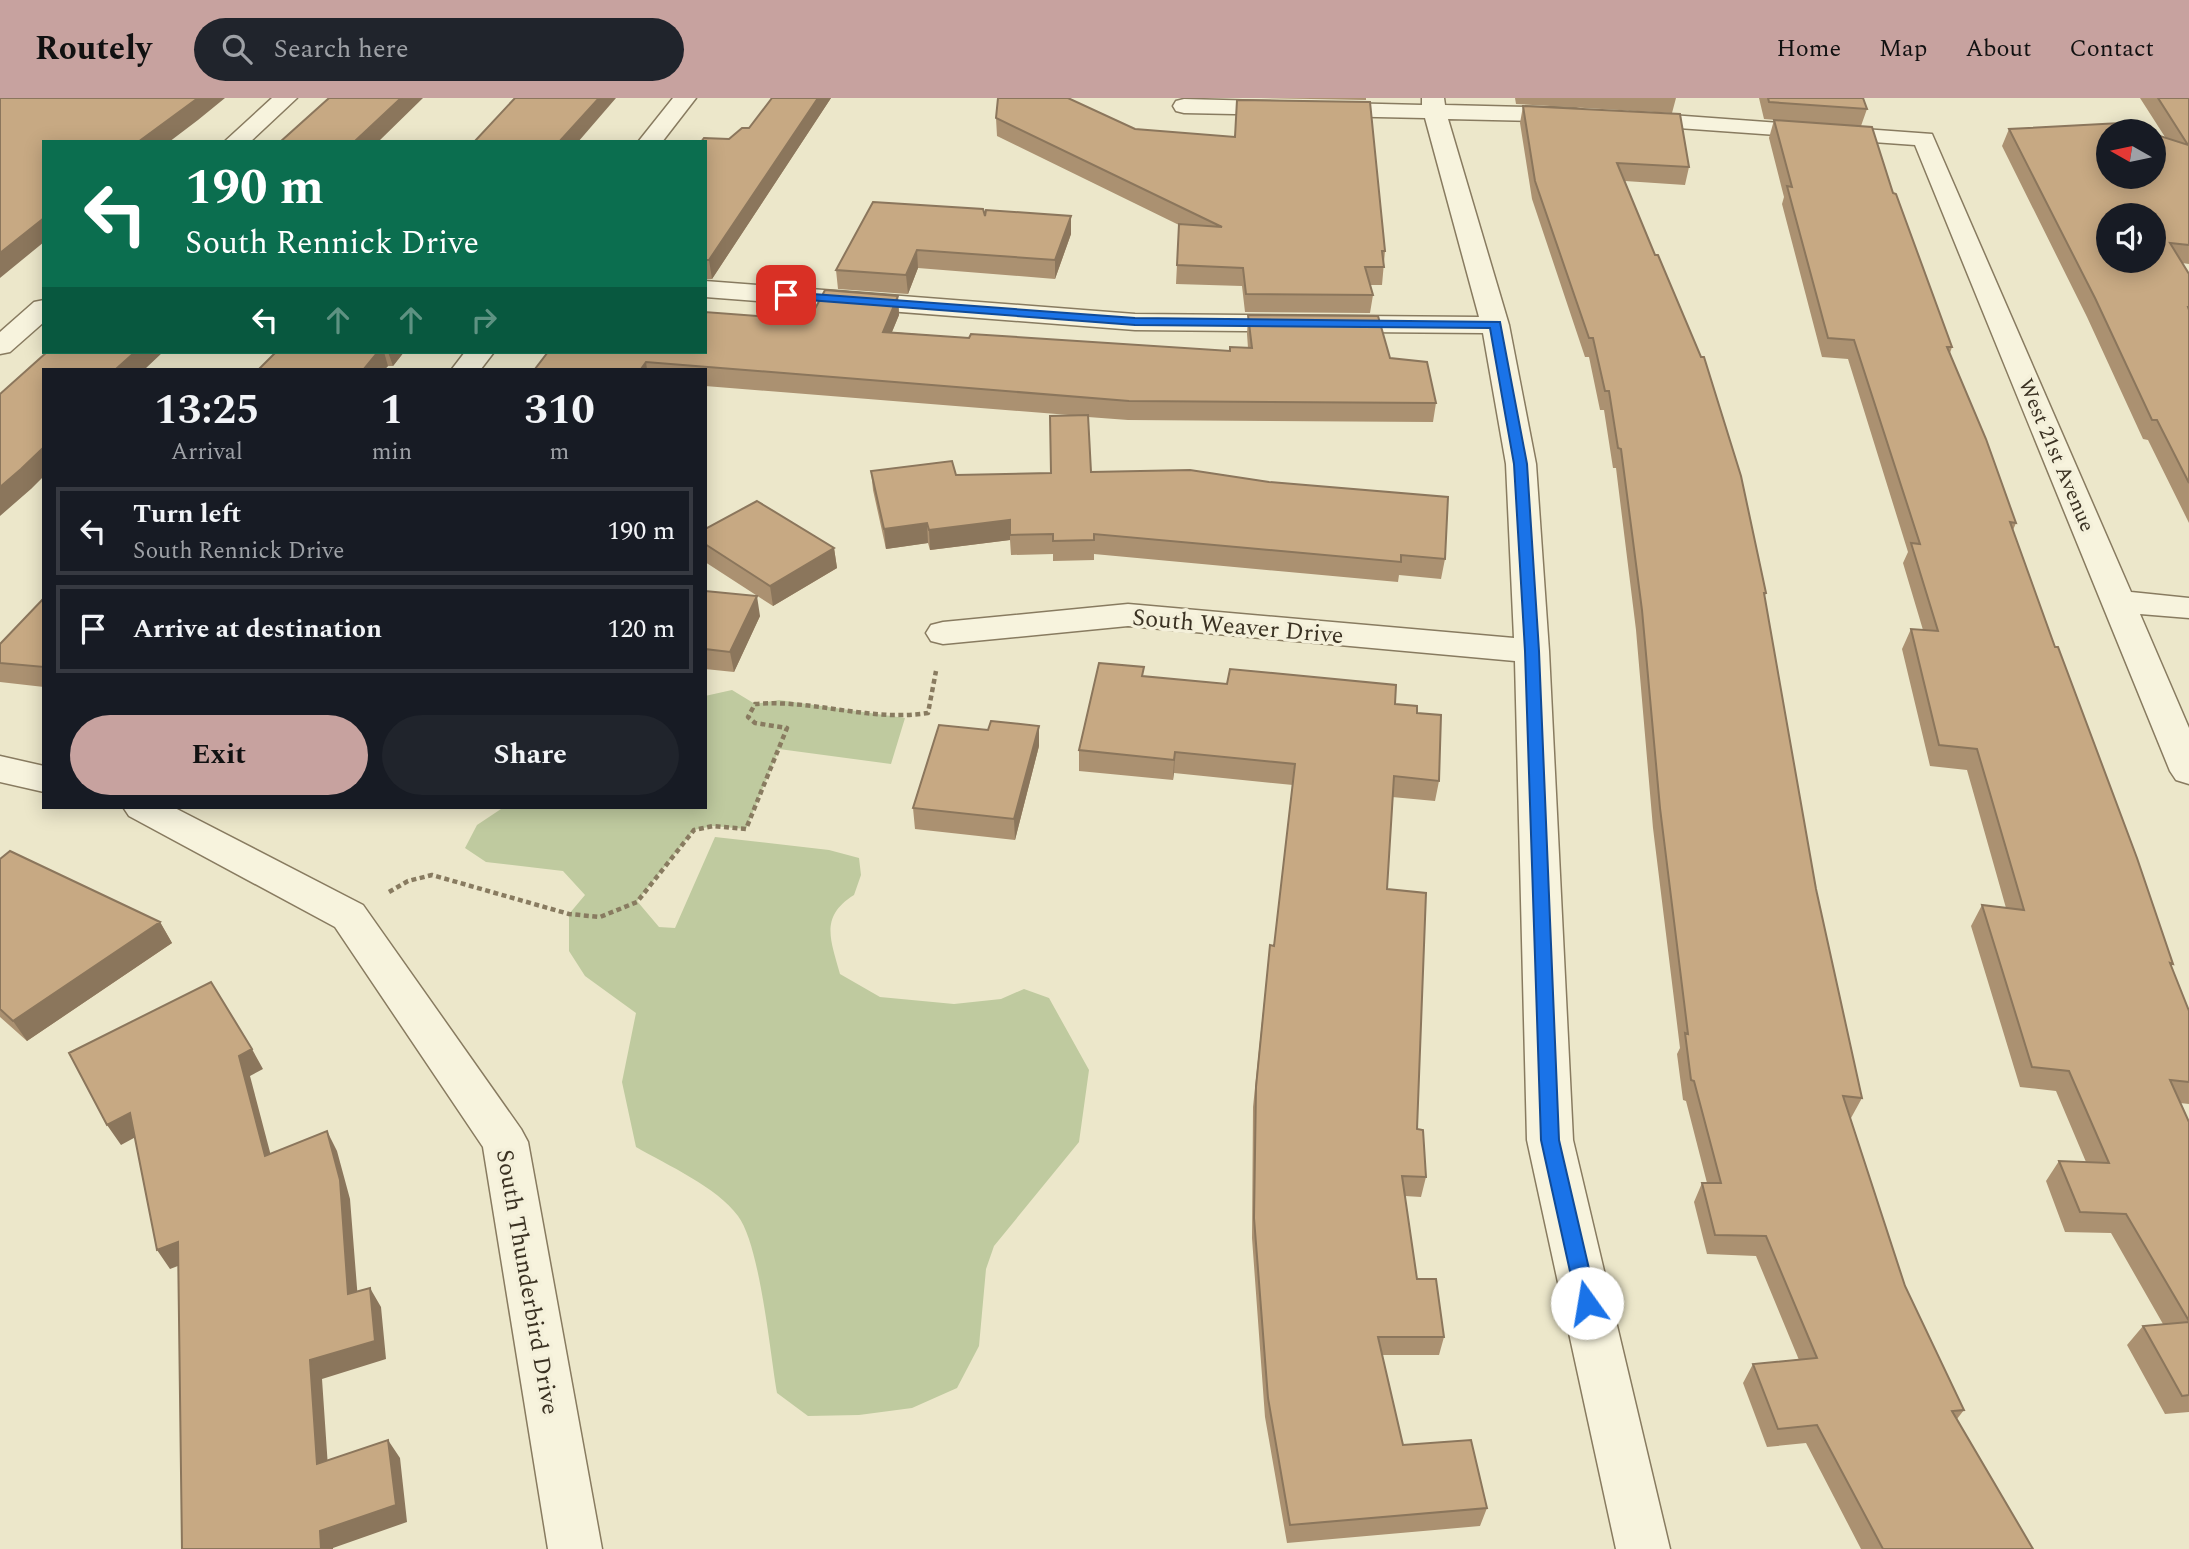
<!DOCTYPE html>
<style>
body{margin:0;font-family:Spectral,serif;background:#20242c;color:#f1f3f6;height:100vh;display:flex;flex-direction:column;font-size:26px;white-space:nowrap}
*{box-sizing:border-box;margin:0}
p{font-size:23px;color:#9ea1a6}
.icon{flex:none;width:38px;height:38px;fill:none;stroke:currentColor;stroke-width:2;stroke-linecap:round;stroke-linejoin:round}
.map{position:relative;flex:1;overflow:hidden}
.side{position:absolute;left:42px;top:270px;width:665px;height:441px;display:flex;flex-direction:column;background:#171b24;border-radius:0px;box-shadow:0 4px 18px #0003}
.side>*{flex:none}
.banner{position:absolute;left:42px;top:42px;width:665px;height:214px;border-radius:0px;box-shadow:0 4px 18px #0003;background:#0b6e4f;color:#fff;overflow:hidden}
.needle{width:46px;rotate:279deg}
.buttons{position:absolute;left:2096px;top:21px;display:grid;gap:14px}
.buttons a{display:grid;place-items:center;width:70px;height:70px;border-radius:50%;background:#171b24;box-shadow:0 4px 18px #0003;font-size:35px}
.pin{position:absolute;display:grid;place-items:center;width:60px;height:60px;color:#fff;margin:-30px;border-radius:14px;box-shadow:0 4px 10px #0006}
.me{position:absolute;width:77px;margin:-38px;rotate:347deg;stroke-linejoin:round;filter:drop-shadow(0 0 5px #0008)}
.turn{display:flex;align-items:center;gap:24px;height:147px;padding:0 28px;font-size:32px}
.turn .icon{width:91px;height:91px;stroke-width:2.5}
.turn b{display:block;font-size:49px;line-height:60px}
.lanes{display:flex;align-items:center;height:66px;padding:0 28px;background:#0003;justify-content:center;gap:35px;direction:ltr}
.lanes .off{opacity:.35}
.eta{display:flex;justify-content:space-evenly;align-items:center;height:119px;text-align:center}
.eta b{font-size:42px;font-weight:700;line-height:49px}
.primary-button{display:flex;gap:14px;margin-top:auto;padding:14px 28px}
.primary-button a{flex:1;height:80px;border-radius:42px;background:#c7a29f;color:#111;font-size:28px;font-weight:700;line-height:80px;text-align:center}
.primary-button a+a{background:#20242c;color:#f1f3f6}
ul{padding:0;list-style:none}
li{display:flex;align-items:center;gap:21px;height:88px;margin:0 14px 10px;padding:0 14px;border:4px solid #363941;border-radius:0px}
li div{flex:1}
li b{display:block;font-size:26px}
li em{font-style:normal}
header{display:flex;align-items:center;gap:42px;box-sizing:border-box;height:98px;padding:0 35px;background:#c7a29f;color:#111}
header strong{font-size:33px}
nav{display:flex;gap:38px;margin-inline-start:auto;font-size:24px}
.search{width:490px;height:63px;background:#20242c;display:flex;align-items:center;gap:18px;box-sizing:border-box;padding:0 24px;border-radius:38px;color:#9ea1a6;font-size:26px}
.map>svg:first-child{display:block}
.green{fill:#bfca9f}
.lines{fill:none;stroke-linecap:round;stroke-linejoin:round}
.street-casing{stroke:#887b60;stroke-width:3}
.path{stroke:#887b60;stroke-width:4.5;stroke-dasharray:5 3.5;stroke-linecap:butt}
.street{fill:#f7f3dd;fill-rule:evenodd}
.wall{fill:#ab9171}
.shaded-wall{fill:#8b765c}
.building{fill:#c7a983;stroke:#8b765c;stroke-width:2;fill-rule:evenodd}
.route{fill:#1a73e8;stroke:#114b97;stroke-width:2}
.labels{text-anchor:middle;stroke-width:7;stroke-linejoin:round;paint-order:stroke}
.far-street-label{font-size:21px;fill:#3a3122;stroke:#f4f0da}
.street-label{font-size:24px;fill:#3a3122;stroke:#f4f0da}
</style>
<header>
<strong>Routely</strong>
<div class="search"><svg class="icon" aria-label="search" viewBox="0 0 24 24"><circle cx="10" cy="10" r="6"/><path d="M15 15l6 6"/></svg>Search here</div>
<nav><a>Home</a><a>Map</a><a>About</a><a>Contact</a></nav>
</header>
<div class="map">
<svg width="2189" height="1451" viewBox="0 0 2189 1451">
<rect width="100%" height="100%" fill="#ece7ca"/>
<path class="green" d="M732,592L755,606L779,602L905,620L891,666L779,651L746,731L713,728L694,732L637,803L659,829L675,830L715,739L829,752L859,760L861,777L854,797C819,819 831,842 840,876L880,899L954,906L1001,901L1024,891L1049,900L1089,972L1079,1044L994,1148L986,1171L979,1248L957,1290L912,1310L859,1317L808,1318L777,1295C770,1255 760,1147 738,1118C717,1089 667,1067 636,1049L622,984L636,915L585,878L569,853V816L585,797L563,773L486,764L465,750L477,727L504,709H705V598Z"/>
<g class="lines">
<g class="street-casing">
<path id="street" d="M272,0H297L250,44H224Z
M673,0H696L662,44H638Z
M1422,0H1444L1445,7L1574,10L1582,12L1586,17L1582,22L1574,24L1448,21L1509,227L1536,366L1549,553L1573,1042L1670,1451H1616L1527,1042L1515,563L1128,528L943,546L931,543L926,535L931,527L943,524L1128,506L1514,540L1506,366L1483,235L1135,232L705,199V183L1135,216L1479,219L1425,20L1184,15L1176,13L1173,8L1176,3L1184,1L1422,7Z
M1630,14L1932,36L2131,494L2189,500V520L2140,516L2189,630V686L2176,682L2170,673L1915,47L1622,26L1618,21L1622,16Z
M44,202V224L10,254L0,256V234L34,204Z
M465,254H494L481,271H452Z
M0,658L44,668V694L0,684Z
M123,709H173L363,807L521,1031L528,1044L602,1451H548L483,1049L335,829L129,718Z"/>
</g>
<path class="path" d="M389,794L408,783L432,777L569,816L600,819L637,804L694,732L713,728L746,731L787,630L755,625L748,619L755,606C814,601 869,624 928,615L936,573"/>
<use href="#street" class="street"/>
</g>
<path class="wall" d="M772,0H831L712,181H705V44L729,41L749,30Z
M1261,0H1366V2Z
M1515,0H1676L1672,15L1516,6Z
M1759,0H1863L1867,11L1861,28L1893,95L1952,249L1950,255L2016,425L2013,432L2055,549L2173,866L2171,869L2189,913V1006L2180,1005L2189,1024V1314L2165,1316L2127,1247L2143,1228L2163,1226L2111,1135L2065,1134L2046,1083L2059,1063L2086,1064L2056,993L2020,989L1971,828L1982,807L2006,810L1967,672L1930,668L1902,551L1911,531L1923,532L1903,465L1908,454L1848,261L1822,259L1782,106L1784,99L1769,40L1774,22L1851,28L1764,21Z
M2140,0H2189V166L2182,165L2189,176V425L2148,342L2143,341L2087,219L2002,48L2009,31L2165,39Z
M1523,8L1689,69L1685,87L1625,83L1766,495L1764,500L1816,791L1862,1000L1851,1020H1850L1905,1188L1964,1312L1957,1321L2033,1451H1861L1806,1345L1767,1349L1743,1285L1753,1266L1799,1262L1756,1158L1707,1156L1694,1104L1702,1085H1707L1686,1003L1683,1002L1677,956L1680,950L1653,730L1636,532L1616,370H1613L1604,312H1600L1589,259H1585L1532,101L1520,25Z
M996,20L1385,153L1382,187H1370L1373,197L1370,215L1245,214L1242,188L1176,186L1179,127L997,38Z
M985,118L1071,136L1055,181L918,170L908,196L838,191L836,172Z
M898,198L899,217L892,234L969,240L1230,253L1248,250L1247,236L1248,217L1390,260L1436,305L1433,324L1128,322L1088,319L1091,374L1445,461L1441,481L1399,477L1398,484L1094,456V462L1053,463V456L1011,457L1010,442L930,452L928,445L886,451L873,392L871,373L956,377L1051,375L1069,317L705,288V271H535L809,222Z
M276,254H404L393,268H388L385,271H259Z
M705,431L834,450L837,470L773,508L705,464Z
M705,493L760,518L734,574L705,571Z
M44,500V589L0,584V546Z
M1144,578L1395,606L1417,615L1439,683L1435,703L1392,699L1387,791L1417,1031L1426,1079L1421,1099L1405,1098L1417,1181L1444,1239L1439,1257H1382L1403,1347L1487,1410L1480,1428L1287,1445L1265,1319L1252,1140L1253,1009L1270,847L1274,848L1293,687L1174,675L1173,682L1079,673V652Z
M1039,648L1015,742L915,731L913,710Z
M0,761L160,824L172,845L27,943L0,919Z"/>
<path class="shaded-wall" d="M198,0H225L198,22L169,44H138Z
M401,0H423L378,44H354Z
M599,0H616L578,44H559Z
M818,0H831L712,181L709,162Z
M1071,118V136L1055,181V162Z
M44,120V144L0,180V155Z
M917,152L918,170L908,196L906,177Z
M898,198L899,217L884,253L883,234Z
M135,254H163L145,271H116Z
M378,254H384L388,268L385,271H364Z
M388,254H404L393,268Z
M646,264L647,271H641Z
M44,349V378L31,391L0,418V389Z
M1010,422V442L930,452L929,432Z
M927,425L928,445L886,451L884,431Z
M834,450L837,470L773,508L770,488Z
M757,498L760,518L734,574L730,554Z
M1039,628V648L1015,742L1014,721Z
M1175,654L1174,675L1173,682L1174,662Z
M160,824L172,845L27,943L13,923Z
M252,951L263,971L250,978L276,1077L265,1058L239,958Z
M130,1015L143,1035L121,1047L107,1027Z
M327,1033L337,1053L350,1101L359,1215L348,1196Z
M178,1144L191,1163L170,1171L157,1152Z
M370,1190L381,1209L386,1261L322,1281L329,1384L317,1366L310,1262Z
M388,1342L400,1360L407,1424L333,1450V1451H321L320,1433Z"/>
<path class="building" d="M0,0H198L138,44H44V120L0,155Z
M329,0H401L354,44H280Z
M515,0H599L559,44H474Z
M772,0H818L709,162H705V44H701L704,40L729,41L742,30H749Z
M998,0H1068L1135,31L1235,39L1237,2L1370,4L1385,153H1382L1384,169H1365L1373,197L1246,196L1243,170L1177,167L1179,126L1222,129L996,20Z
M1768,0H1863L1867,11L1769,4Z
M2158,0H2189V147L2170,145L2189,176V209H2188L2189,212V385L2157,322H2152L2095,200L2009,31L2121,25L2146,33H2109V79H2154V36L2188,47ZM2109,117H2154V163H2109Z
M1523,8L1680,16L1689,69L1617,65L1655,157H1658L1701,259H1704L1741,378L1766,495H1764L1816,791L1862,1000L1843,998L1905,1188L1964,1312L1952,1313L2033,1451H1883L1817,1327L1778,1331L1753,1266L1817,1260L1766,1138L1715,1137L1702,1085H1721L1694,983L1691,982L1685,935L1688,936L1660,710L1642,512L1621,351L1618,350L1609,293H1605L1593,240H1589L1535,83Z
M1774,22L1872,29L1893,95L1896,96L1952,249H1947L1986,341L2016,425L2010,424L2055,549H2058L2137,760L2173,866L2170,865L2189,913V984L2170,982L2189,1024V1223L2126,1116L2080,1114L2059,1063L2109,1065L2069,973L2032,969L1982,807L2024,812L1977,651L1939,647L1911,531L1938,533L1911,445L1920,446L1854,242L1828,240L1787,88L1792,89Z
M873,104L983,111L985,118L986,112L1071,118L1055,162L917,152L906,177L836,172Z
M825,192L898,198L883,234L969,240L971,236L1230,253V249L1252,250L1248,217L1378,218L1390,260L1427,264L1436,305L1129,303L646,264L641,271H535L548,254H705V214L809,222Z
M47,254H135L116,271H44V349L21,371L0,389V296Z
M276,254H378L364,271H259Z
M1088,317L1091,374L1190,372L1269,384L1448,399L1445,461L1401,457V464L1094,436V442L1053,443V436L1010,437V422L929,432L927,425L884,431L871,373L952,363L956,377L1051,375L1050,318Z
M757,403L834,450L770,488L705,446V431Z
M705,493L757,498L730,554L705,551Z
M44,500V569L0,565V546Z
M1099,565L1144,569L1142,578L1227,586L1230,571L1396,587L1395,606L1417,608V615L1441,617L1439,683L1394,678L1387,791L1426,795L1417,1031L1423,1032L1426,1079L1402,1078L1417,1181H1436L1444,1239H1378L1403,1347L1471,1342L1487,1410L1290,1427L1268,1300L1254,1120L1256,989L1270,847L1274,848L1295,666L1175,654L1174,662L1079,652Z
M991,623L1039,628L1014,721L913,710L939,627L988,632Z
M10,753L160,824L13,923L0,911V761Z
M211,884L252,951L239,958L265,1058L327,1033L340,1082L348,1196L370,1190L375,1243L310,1262L317,1366L388,1342L396,1407L320,1433L321,1451H182L178,1144L157,1152L130,1015L107,1027L69,955Z
M2189,1224V1297L2182,1298L2143,1228Z"/>
<path class="route" d="M786,194L1135,220L1500,224L1527,366L1539,553L1559,1042L1597,1205L1594,1212L1587,1215L1580,1212L1577,1205L1541,1042L1525,553L1514,366L1490,230L1135,227L782,200L780,197Z"/>
<g class="labels">
<g class="far-street-label">
<text transform="translate(2057 357) rotate(67)" y="7">West 21st Avenue</text>
</g>
<g class="street-label">
<text transform="translate(1238 528) rotate(5)" y="8">South Weaver Drive</text>
<text transform="translate(528 1184) rotate(80)" y="8">South Thunderbird Drive</text>
</g>
</g>
</svg>
<div class="buttons">
<a><svg class="needle" viewBox="-14 -14 28 28"><path d="M0-13l5 13h-10z" fill="#e53935"/><path d="M0 13l5-13h-10z" fill="#9ea1a6"/></svg></a>
<a><svg class="icon" aria-label="sound" viewBox="0 0 24 24"><path d="M4 9h4l5-4v14l-5-4H4zM17 9q2 3 0 6"/></svg></a>
</div>
<div class="pin" style="left:786px;top:197px;background:#d93025"><svg class="icon" aria-label="arrive" viewBox="0 0 24 24"><path d="M6 21V4h12l-3 4 3 4H6"/></svg></div>
<svg class="me" style="left:1587px;top:1205px" viewBox="-20 -20 40 40"><circle r="19" fill="#fff"/><path d="M0-13L10 11 0 6-10 11z" fill="#1a73e8"/></svg>
<div class="banner">
<div class="turn"><svg class="icon" aria-label="left" viewBox="0 0 24 24"><path d="M17 20v-9H6M10 6l-5 5 5 5"/></svg><div><b>190 m</b>South Rennick Drive</div></div>
<div class="lanes"><svg class="icon" aria-label="left" viewBox="0 0 24 24"><path d="M17 20v-9H6M10 6l-5 5 5 5"/></svg><svg class="icon off" aria-label="ahead" viewBox="0 0 24 24"><path d="M12 20V5M6 11l6-6 6 6"/></svg><svg class="icon off" aria-label="ahead" viewBox="0 0 24 24"><path d="M12 20V5M6 11l6-6 6 6"/></svg><svg class="icon off" aria-label="right" viewBox="0 0 24 24"><path d="M7 20v-9h11M14 6l5 5-5 5"/></svg></div>
</div>
<section class="side">
<div class="eta">
<div><b>13:25</b><p>Arrival</p></div>
<div><b>1</b><p>min</p></div>
<div><b>310</b><p>m</p></div>
</div>
<ul>
<li><svg class="icon" aria-label="left" viewBox="0 0 24 24"><path d="M17 20v-9H6M10 6l-5 5 5 5"/></svg><div><b>Turn left</b><p>South Rennick Drive</p></div><em>190 m</em></li>
<li><svg class="icon" aria-label="arrive" viewBox="0 0 24 24"><path d="M6 21V4h12l-3 4 3 4H6"/></svg><div><b>Arrive at destination</b></div><em>120 m</em></li>
</ul>
<div class="primary-button"><a>Exit</a><a>Share</a></div>
</section>
</div>
